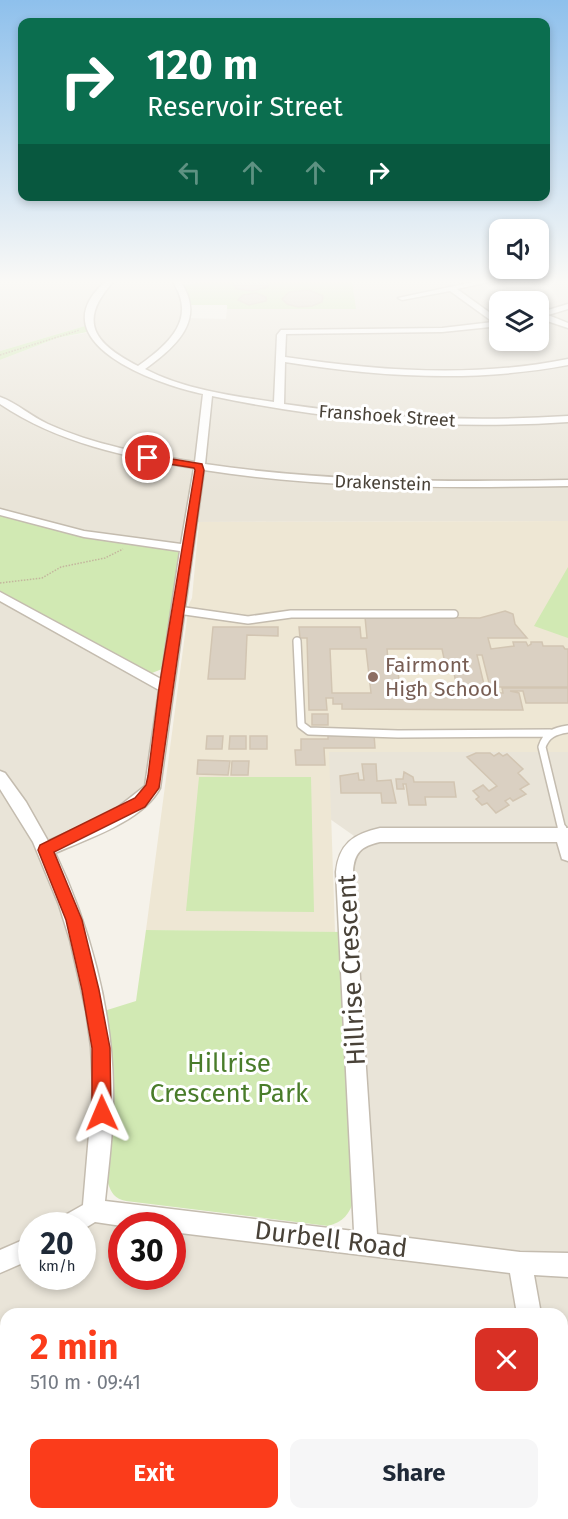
<!DOCTYPE html>
<meta charset="utf-8">
<style>
body{margin:0;font-family:"Fira Sans",sans-serif;background:#f6f6f7;color:#1f2937;height:100vh;display:flex;flex-direction:column;font-size:22px;white-space:nowrap}
*{box-sizing:border-box;margin:0}
p{font-size:20px;color:#747a83}
.icon{flex:none;width:33px;height:33px;fill:none;stroke:currentColor;stroke-width:2;stroke-linecap:round;stroke-linejoin:round}
.map{position:relative;flex:1;overflow:hidden}
.side{position:absolute;left:0px;top:1308px;width:568px;height:212px;display:flex;flex-direction:column;background:#fff;border-radius:18px 18px 0 0;box-shadow:0 3px 9px #0003}
.side>*{flex:none}
.guide{position:absolute;left:18px;top:18px;width:532px;height:183px;border-radius:12px;box-shadow:0 3px 9px #0003;background:#0b6e4f;color:#fff;overflow:hidden}
.tools{position:absolute;left:489px;top:219px;display:grid;gap:12px}
.tools a{display:grid;place-items:center;width:60px;height:60px;border-radius:12px;background:#fff;box-shadow:0 3px 9px #0003;font-size:30px}
.speed{position:absolute;left:18px;top:1212px;display:flex;gap:12px;font-size:30px;font-weight:700;text-align:center}
.speed>*{display:grid;place-content:center;width:78px;height:78px;border-radius:50%;background:#fff;box-shadow:0 3px 9px #0003;line-height:1}
.speed small{font-size:15px;font-weight:400}
.speed .limit{border:9px solid #d22;background:#fff;color:#111}
.pin{position:absolute;display:grid;place-items:center;width:51px;height:51px;color:#fff;margin:-26px;border:3px solid #fff;border-radius:50%;box-shadow:0 2px 6px #0007}
.me{position:absolute;width:66px;margin:-33px;rotate:359deg;stroke-linejoin:round;filter:drop-shadow(0 0 4px #0008)}
.turn{display:flex;align-items:center;gap:21px;height:126px;padding:0 30px;font-size:27px}
.turn .icon{width:78px;height:78px;stroke-width:2.5}
.turn b{display:block;font-size:42px;line-height:51px}
.lanes{display:flex;align-items:center;height:57px;padding:0 30px;background:#0003;justify-content:center;gap:30px;direction:ltr}
.lanes .off{opacity:.35}
.round{display:grid;place-items:center;flex:none;width:63px;height:63px;border-radius:12px;background:#f6f6f7}
.headline{display:flex;align-items:center;justify-content:space-between;height:102px;padding:0 30px}
h1{font-size:36px;font-weight:700;line-height:45px;color:#fb3c1b}
.cta{display:flex;gap:12px;margin-top:auto;padding:12px 30px}
.cta a{flex:1;height:69px;border-radius:12px;background:#fb3c1b;color:#fff;font-size:24px;font-weight:700;line-height:69px;text-align:center}
.cta a+a{background:#f6f6f7;color:#1f2937}
.map>svg:first-child{display:block}
.residential{fill:#e9e4d8;fill-rule:evenodd}
.education{fill:#eee7d4}
.green{fill:#d1e9b3}
.building{fill:#dad0c2;stroke:#d2c5b2;stroke-width:1.5;fill-rule:evenodd}
.lines{fill:none;stroke-linecap:round;stroke-linejoin:round}
.service-far1-casing{stroke:#c4bcaf;stroke-width:10}
.service-casing{stroke:#c4bcaf;stroke-width:12}
.minor-casing{stroke:#c4bcaf;stroke-width:3}
.path{stroke:#c3b59d;stroke-width:1.5;stroke-dasharray:1.5 1.5;stroke-linecap:butt}
.service-far1{stroke:#fff;stroke-width:7}
.service{stroke:#fff;stroke-width:9}
.minor{fill:#fff;fill-rule:evenodd}
.route{fill:#fb3c1b;stroke:#a32712;stroke-width:1.5}
.education-dot{fill:#8d6e63;stroke:#fff;stroke-width:2}
.labels{text-anchor:middle;stroke-width:6;stroke-linejoin:round;paint-order:stroke}
.far-street-label{font-size:18px;fill:#494238;stroke:#fff}
.education-label{font-size:21px;fill:#785e54;stroke:#fff;text-anchor:start}
.near-street-label{font-size:26px;fill:#494238;stroke:#fff}
.near-park-label{font-size:26px;fill:#497c2a;stroke:#fff}
</style>
<div class="map">
<svg width="568" height="1519" viewBox="0 0 568 1519">
<rect width="100%" height="100%" fill="#f5f2ea"/>
<path class="residential" d="M0,281H208L180,285L185,318L226,319L227,309H355L352,281H568V521L190,522L186,548L122,541L0,512V360L57,338L91,332L89,326H85L0,351ZM500,302H538V340H500Z
M0,597L165,688L145,796L44,849L61,887L98,1048L92,1209L364,1241L344,860L357,838L330,819L328,752H568V1519H0ZM32,1226H82V1276H32ZM122,1226H172V1276H122ZM6,1314H562V1514H6Z"/>
<path class="education" d="M568,521V752H329L335,932L146,930L189,604L192,598L199,522Z"/>
<path class="green" d="M208,281H352L356,309H227V305H191L184,285Z
M85,326L87,332L57,338L0,360V351Z
M0,515L79,536L178,551L180,553L162,669L152,673L144,671L0,592Z
M568,567V638L534,626Z
M199,777H311L314,912L186,911Z
M146,930L342,932L354,1199C350,1214 343,1222 328,1226L126,1201C115,1199 111,1193 108,1183L110,1131L104,1011L136,1001Z"/>
<path class="building" d="M268,281V287L253,291L237,289L233,284L236,281Z
M309,290L323,296L322,302L312,306L298,307L287,304L282,299L289,292Z
M256,293L266,297V301L249,305L238,300L243,295Z
M505,611L513,614L515,624L527,638H488L491,649L514,646L513,642H526L528,646L531,644V642H542L543,646H563L565,649H568V687H490L482,655H477L486,693H503L502,688H568V703H526L523,691H510L519,693L523,710L342,709V704H333V698H326L327,710H309L307,638H300L299,627H360L361,638H367L365,617L480,618ZM330,649H366L371,693H332ZM387,649H442L446,668H453L457,688H437L438,693H401L396,659H388Z
M213,627H278V636L247,635L245,679H208Z
M312,714H328V725H312Z
M374,734L375,748H324L325,765H296L295,750H301V739H328V735Z
M207,736H223L222,749H206Z
M230,736H246V749H229Z
M250,736H267V749H250Z
M476,753H490L494,756L499,753L503,756L507,754L523,769L518,773L529,784L520,789L526,794L513,801L510,798L505,801L509,805L496,813L487,803L482,805L476,799L479,797L473,791L483,785L489,791L497,786L467,757Z
M198,760L230,761L228,775L197,774Z
M232,761H249L248,775H231Z
M362,764H376L377,781L391,780L396,803H382L381,793H341L340,776L358,773L359,780H364Z
M404,772L413,777L414,782H454L456,797H425L426,805H409L406,784H403L404,789H397L396,779H403Z"/>
<g class="lines">
<g class="service-far1-casing">
<path id="service-far1" d="M178,610L248,620L291,614H454
M297,641L301,725L309,731L398,734L550,733
M562,830L542,747C546,734 555,731 568,729"/>
</g>
<g class="service-casing">
<path id="service" d="M562,829L563,835"/>
</g>
<g class="minor-casing">
<path id="minor" d="M106,281H114C76,322 95,344 138,366C169,344 198,318 172,281H180C207,319 176,347 145,369C183,389 232,396 274,402L277,335L281,330L442,328L493,322L450,291L402,300L398,298L478,281H493L457,289L500,320V326L442,332L286,334L285,357C380,371 473,378 568,359V365C473,383 380,377 285,362L284,404C378,418 473,422 568,416V422C449,430 329,421 212,396L205,464C325,482 446,482 568,480V486C446,488 325,489 204,470L160,788C143,821 87,839 55,853C89,924 112,1008 113,1087C114,1125 109,1163 105,1201L354,1231L336,872C339,844 353,834 380,828H568V861L562,859L557,842H380C361,846 354,853 353,872L377,1234L520,1252L568,1253V1277L534,1275L541,1314H517L510,1273L172,1232V1226H122L95,1222L82,1230V1226H57L60,1218L83,1205L93,1087L91,1047L86,1011L70,940L59,905L33,842L0,789V771L5,773L26,802L48,841L112,812L145,786L159,690L0,601V592L161,679L180,551L84,537L0,515V509L84,531L181,544L194,468C126,457 58,443 0,404V397C17,403 32,417 48,424C94,445 145,454 195,462L203,394C158,385 36,342 106,281Z
M568,304V309L548,315L568,323V328L538,318V313Z
M32,1236V1259L0,1273V1250Z
M562,1491L568,1493V1519H552L551,1514H562Z"/>
</g>
<path class="path" d="M0,355L80,330
M0,583L42,578L61,567L105,558L123,549"/>
<use href="#service-far1" class="service-far1"/>
<use href="#service" class="service"/>
<use href="#minor" class="minor"/>
</g>
<linearGradient id="sky" x2="0" y2="1"><stop stop-color="#8ec0ec"/><stop offset="0.57" stop-color="#faf9f6"/><stop offset="1" stop-color="#faf9f6" stop-opacity="0"/></linearGradient>
<rect width="568" height="494" fill="url(#sky)"/>
<path class="route" d="M148,455L202,464L204,470L159,788L145,807L54,852L82,920L99,990L110,1048L111,1113L108,1119L102,1122L95,1119L92,1113V1048L82,990L66,920L38,850L40,845L135,798L146,785L148,776L159,688L195,470L194,468L144,460L143,458Z"/>
<circle class="education-dot" cx="373" cy="677" r="6"/>
<g class="labels">
<g class="far-street-label">
<text transform="translate(387 416) rotate(4)" y="6">Franshoek Street</text>
<text transform="translate(383 483) rotate(2)" y="6">Drakenstein</text>
</g>
<g class="education-label">
<text x="385" y="672">Fairmont<tspan x="385" dy="24">High School</tspan></text>
</g>
<g class="near-street-label">
<text transform="translate(351 970) rotate(-93)" y="9">Hillrise Crescent</text>
<text transform="translate(331 1239) rotate(7)" y="9">Durbell Road</text>
</g>
<g class="near-park-label">
<text x="229" y="1072">Hillrise<tspan x="229" dy="30">Crescent Park</tspan></text>
</g>
</g>
</svg>
<div class="tools">
<a><svg class="icon" aria-label="sound" viewBox="0 0 24 24"><path d="M4 9h4l5-4v14l-5-4H4zM17 9q2 3 0 6"/></svg></a>
<a><svg class="icon" aria-label="layers" viewBox="0 0 24 24"><path d="M12 4l9 5-9 5-9-5zM3 14l9 5 9-5"/></svg></a>
</div>
<div class="speed"><div>20<small>km/h</small></div><div class="limit">30</div></div>
<div class="pin" style="left:148px;top:458px;background:#d93025"><svg class="icon" aria-label="arrive" viewBox="0 0 24 24"><path d="M6 21V4h12l-3 4 3 4H6"/></svg></div>
<svg class="me" style="left:102px;top:1113px" viewBox="-20 -20 40 40"><path d="M0-17L14 15 0 8-14 15z" fill="#fb3c1b" stroke="#fff" stroke-width="4"/></svg>
<div class="guide">
<div class="turn"><svg class="icon" aria-label="right" viewBox="0 0 24 24"><path d="M7 20v-9h11M14 6l5 5-5 5"/></svg><div><b>120 m</b>Reservoir Street</div></div>
<div class="lanes"><svg class="icon off" aria-label="left" viewBox="0 0 24 24"><path d="M17 20v-9H6M10 6l-5 5 5 5"/></svg><svg class="icon off" aria-label="ahead" viewBox="0 0 24 24"><path d="M12 20V5M6 11l6-6 6 6"/></svg><svg class="icon off" aria-label="ahead" viewBox="0 0 24 24"><path d="M12 20V5M6 11l6-6 6 6"/></svg><svg class="icon" aria-label="right" viewBox="0 0 24 24"><path d="M7 20v-9h11M14 6l5 5-5 5"/></svg></div>
</div>
<section class="side">
<div class="headline"><div><h1>2 min</h1><p>510 m · 09:41</p></div><a class="round" style="background:#d93025;color:#fff"><svg class="icon" aria-label="close" viewBox="0 0 24 24"><path d="M6 6l12 12M18 6L6 18"/></svg></a></div>
<div class="cta"><a>Exit</a><a>Share</a></div>
</section>
</div>
